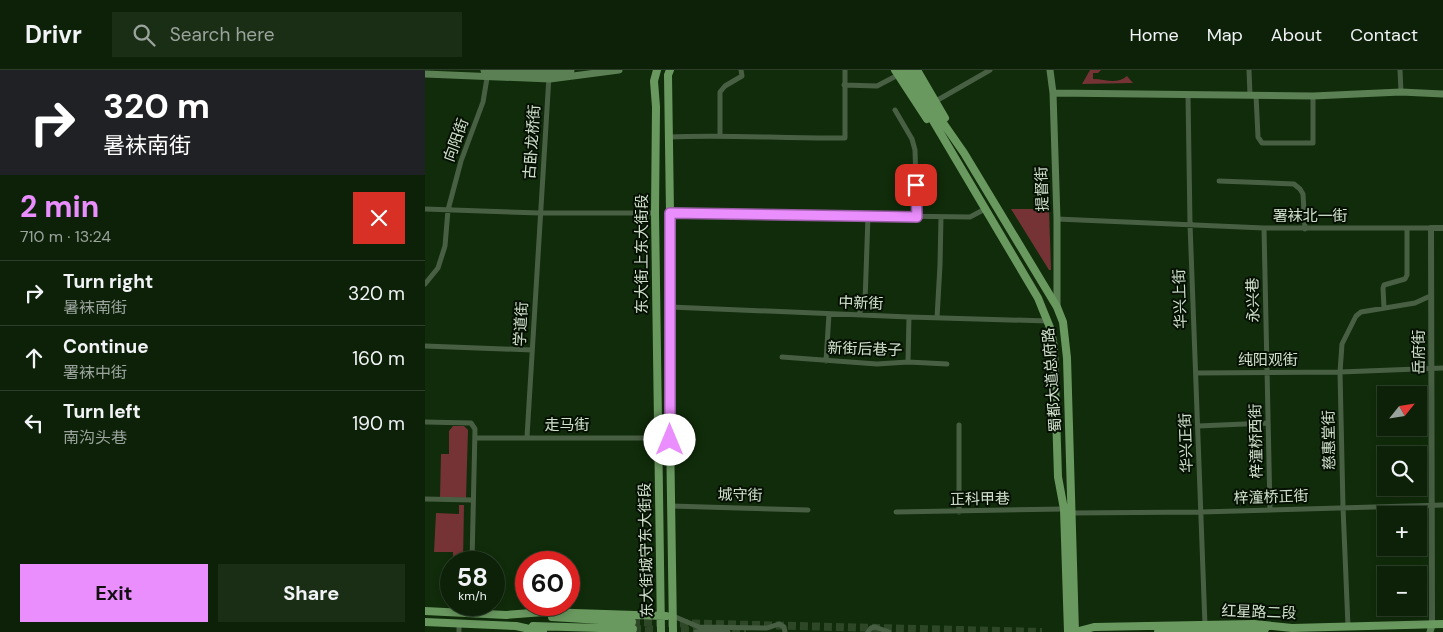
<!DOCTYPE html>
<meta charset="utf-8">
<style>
body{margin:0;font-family:"DM Sans","Noto Sans SC",sans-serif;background:#1a2e16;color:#f1f3f6;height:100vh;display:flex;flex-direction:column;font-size:19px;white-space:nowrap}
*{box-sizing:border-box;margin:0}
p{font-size:16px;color:#9aa39c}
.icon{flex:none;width:28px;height:28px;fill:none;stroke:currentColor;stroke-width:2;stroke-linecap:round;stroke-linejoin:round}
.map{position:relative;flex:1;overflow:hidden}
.sheet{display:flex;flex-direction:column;background:#0c2108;width:425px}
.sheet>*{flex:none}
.hud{background:#202124;color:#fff;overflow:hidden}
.needle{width:32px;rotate:60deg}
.tools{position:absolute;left:952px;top:316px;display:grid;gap:10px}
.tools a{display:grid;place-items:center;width:50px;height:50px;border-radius:0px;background:#0c2108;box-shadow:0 2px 8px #0003,0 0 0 1px #2c3e29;font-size:25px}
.speed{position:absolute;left:15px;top:481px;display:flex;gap:10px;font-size:25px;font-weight:700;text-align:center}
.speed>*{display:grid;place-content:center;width:65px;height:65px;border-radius:50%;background:#0c2108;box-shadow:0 2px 8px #0003,0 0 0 1px #2c3e29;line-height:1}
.speed small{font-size:12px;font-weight:400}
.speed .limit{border:8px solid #d22;background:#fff;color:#111}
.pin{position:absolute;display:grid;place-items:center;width:42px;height:42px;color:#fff;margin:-21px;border-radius:10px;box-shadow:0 2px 8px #0006}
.me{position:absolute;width:55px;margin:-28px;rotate:0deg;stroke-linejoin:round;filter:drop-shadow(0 0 4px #0008)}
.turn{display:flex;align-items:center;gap:18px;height:105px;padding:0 20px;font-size:22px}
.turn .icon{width:65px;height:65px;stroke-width:2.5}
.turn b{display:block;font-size:35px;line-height:42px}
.round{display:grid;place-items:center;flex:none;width:52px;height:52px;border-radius:0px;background:#1a2e16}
.headline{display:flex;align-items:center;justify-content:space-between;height:85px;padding:0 20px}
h1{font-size:30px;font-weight:700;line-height:38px;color:#ea8dfd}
.action{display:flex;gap:10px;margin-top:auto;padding:10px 20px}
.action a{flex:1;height:58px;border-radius:0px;background:#ea8dfd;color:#111;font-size:20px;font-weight:700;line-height:58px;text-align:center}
.action a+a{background:#1a2e16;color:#f1f3f6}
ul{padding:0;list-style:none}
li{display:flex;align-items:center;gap:15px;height:65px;padding:0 20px;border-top:1px solid #2c3e29}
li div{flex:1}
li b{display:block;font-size:19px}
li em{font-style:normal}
header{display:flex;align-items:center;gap:30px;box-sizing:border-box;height:70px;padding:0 25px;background:#0c2108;border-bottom:1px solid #2c3e29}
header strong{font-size:24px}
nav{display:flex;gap:28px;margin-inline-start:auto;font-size:18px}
.search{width:350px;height:45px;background:#1a2e16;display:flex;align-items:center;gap:12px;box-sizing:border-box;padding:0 18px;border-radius:0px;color:#9aa39c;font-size:19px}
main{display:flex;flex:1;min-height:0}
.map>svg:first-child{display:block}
.green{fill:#753335}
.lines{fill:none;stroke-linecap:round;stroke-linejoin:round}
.primary-tunnel{stroke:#2d4727;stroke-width:8;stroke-dasharray:8 4;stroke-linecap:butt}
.minor{stroke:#485f44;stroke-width:5}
.tertiary{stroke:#485f44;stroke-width:6}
.secondary{stroke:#5b8054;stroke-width:7}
.primary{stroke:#6a9960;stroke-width:8}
.route-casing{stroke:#985ca4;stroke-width:12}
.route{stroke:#ea8dfd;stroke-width:9}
.labels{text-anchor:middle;stroke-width:4;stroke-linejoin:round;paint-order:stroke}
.street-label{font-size:15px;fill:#d0e1cd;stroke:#061104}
</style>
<header>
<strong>Drivr</strong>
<div class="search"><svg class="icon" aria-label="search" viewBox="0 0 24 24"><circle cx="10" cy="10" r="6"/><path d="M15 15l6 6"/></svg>Search here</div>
<nav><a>Home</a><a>Map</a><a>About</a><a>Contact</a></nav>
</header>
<main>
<section class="sheet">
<div class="hud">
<div class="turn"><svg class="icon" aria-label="right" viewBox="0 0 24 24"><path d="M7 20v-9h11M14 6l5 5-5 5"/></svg><div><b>320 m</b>暑袜南街</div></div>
</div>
<div class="headline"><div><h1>2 min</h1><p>710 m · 13:24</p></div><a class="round" style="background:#d93025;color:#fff"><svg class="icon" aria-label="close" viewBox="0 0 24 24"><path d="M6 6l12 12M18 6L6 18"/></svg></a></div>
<ul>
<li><svg class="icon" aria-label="right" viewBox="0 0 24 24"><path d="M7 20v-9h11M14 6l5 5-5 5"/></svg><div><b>Turn right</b><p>暑袜南街</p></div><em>320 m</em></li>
<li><svg class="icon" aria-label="ahead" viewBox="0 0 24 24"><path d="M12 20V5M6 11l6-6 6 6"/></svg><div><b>Continue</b><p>署袜中街</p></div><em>160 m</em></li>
<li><svg class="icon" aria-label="left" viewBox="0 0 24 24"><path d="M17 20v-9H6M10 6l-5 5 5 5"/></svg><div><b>Turn left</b><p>南沟头巷</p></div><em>190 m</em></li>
</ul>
<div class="action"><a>Exit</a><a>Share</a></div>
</section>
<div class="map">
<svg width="1018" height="562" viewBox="0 0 1018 562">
<rect width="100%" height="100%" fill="#102c0a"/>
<path class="green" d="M665,0H676L673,3H668V9C681,9 691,15 702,6L708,13L657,14Z
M586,139H624L626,200H624Z
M28,356H39L43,360L41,428L15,427L16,384H24V361Z
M34,435H39L38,492H28V482H9L11,443L34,444Z"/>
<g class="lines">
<path class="primary-tunnel" d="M207,552L617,562
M208,559L278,561
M295,561L321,562"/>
<path class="minor" d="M824,0L825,25
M975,0L976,22
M419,15L452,16L473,5
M763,25L765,154L780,555
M831,25L833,67L837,73H888V26
M511,31L565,0
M470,40L487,69L490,80L492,147
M295,65V22L300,16L317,6L316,0
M244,67C303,64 361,69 420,68V0
M794,111L869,114L875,119L878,124L880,159
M0,139L115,143H230
M245,143L545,147L560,139
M632,149L839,158H1006
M839,158L845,440
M0,214L13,198L20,176L23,140L36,91L58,32L62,8
M245,237L484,247L623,251
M959,238L958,218L959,215L980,209L982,205V158
M435,245V231L440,232L443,146
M512,248L515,195L516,147
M0,276L107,280
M357,287L452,294L483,292L522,294
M401,291L404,244
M483,292L484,247
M771,303L915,302L1018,298
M0,352L46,353L50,359L47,492
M534,355V442
M773,356L843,353
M102,367L124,6
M50,368H234
M0,429L48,430
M246,436L383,440
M471,442L639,439
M647,443L776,442L1018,435
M45,544V535
M248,546L274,557L342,558L354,554L359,557L360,562
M923,556L918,437L915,302L917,274L931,246L936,242L990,233L1003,227
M34,562V553
M271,562H303
M443,562L446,558L450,557L464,562"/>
<path class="tertiary" d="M1007,555L1006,158H1018"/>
<path class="secondary" d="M59,0L123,3L146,0
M625,0L628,23L632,149V237
M0,4L125,9L194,0
M628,23L888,26L976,22L1018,24
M1005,562L1007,555"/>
<path class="primary" d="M232,0L229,11L231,37L230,143L236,562
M245,0L243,5L245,143L244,293L248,562
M470,0L502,49
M478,0L613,228L626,260L629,278L633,407L639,439L643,562
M485,0L507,37L539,83L632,237L638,252L642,288L650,562
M492,0L520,48
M0,541L81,545L119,542L241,546
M127,547L207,552
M0,552L91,556L118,562
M108,556L208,559
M650,562L669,557L829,554L867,558L1018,554
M733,562L840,559"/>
</g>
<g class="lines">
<g class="route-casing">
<path id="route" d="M245,370V143L492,147L491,115"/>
</g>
<use href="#route" class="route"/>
</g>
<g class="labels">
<g class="street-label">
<text transform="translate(31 70) rotate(-70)" y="5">向阳街</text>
<text transform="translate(107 72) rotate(-86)" y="5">古卧龙桥街</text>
<text transform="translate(617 119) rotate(-92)" y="5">提督街</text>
<text x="885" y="151">署袜北一街</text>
<text transform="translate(217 184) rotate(-90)" y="5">东大街上东大街段</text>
<text transform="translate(755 229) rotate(-92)" y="5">华兴上街</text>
<text transform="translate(828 230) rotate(-91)" y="5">永兴巷</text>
<text transform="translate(436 233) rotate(2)" y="5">中新街</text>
<text transform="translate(96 254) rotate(-87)" y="5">学道街</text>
<text transform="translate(440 279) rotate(2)" y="5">新街后巷子</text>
<text transform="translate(994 282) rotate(-90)" y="5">岳府街</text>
<text x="843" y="295">纯阳观街</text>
<text transform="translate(627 310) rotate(-94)" y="5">蜀都大道总府路</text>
<text x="142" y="360">走马街</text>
<text transform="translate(904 370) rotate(-91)" y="5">慈惠堂街</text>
<text transform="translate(831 371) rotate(-91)" y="5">梓潼桥西街</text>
<text transform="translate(761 373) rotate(-92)" y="5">华兴正街</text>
<text transform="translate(315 425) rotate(1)" y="5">城守街</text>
<text transform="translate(846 427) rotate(-2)" y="5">梓潼桥正街</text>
<text transform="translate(555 429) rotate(-1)" y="5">正科甲巷</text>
<text transform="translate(221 480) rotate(-91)" y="5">东大街城守东大街段</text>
<text transform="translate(834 542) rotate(2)" y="5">红星路二段</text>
</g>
</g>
</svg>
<div class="tools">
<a><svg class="needle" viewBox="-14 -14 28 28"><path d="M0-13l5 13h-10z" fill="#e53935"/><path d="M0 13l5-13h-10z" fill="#9aa39c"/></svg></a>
<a><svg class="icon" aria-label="search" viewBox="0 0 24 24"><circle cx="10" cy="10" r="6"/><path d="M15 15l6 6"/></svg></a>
<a>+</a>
<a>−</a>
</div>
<div class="speed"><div>58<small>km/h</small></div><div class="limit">60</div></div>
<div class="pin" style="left:491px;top:115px;background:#d93025"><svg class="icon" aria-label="arrive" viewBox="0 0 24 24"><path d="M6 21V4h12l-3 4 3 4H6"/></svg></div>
<svg class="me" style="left:245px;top:370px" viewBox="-20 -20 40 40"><circle r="19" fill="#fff"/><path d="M0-13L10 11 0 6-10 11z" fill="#ea8dfd"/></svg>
</div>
</main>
